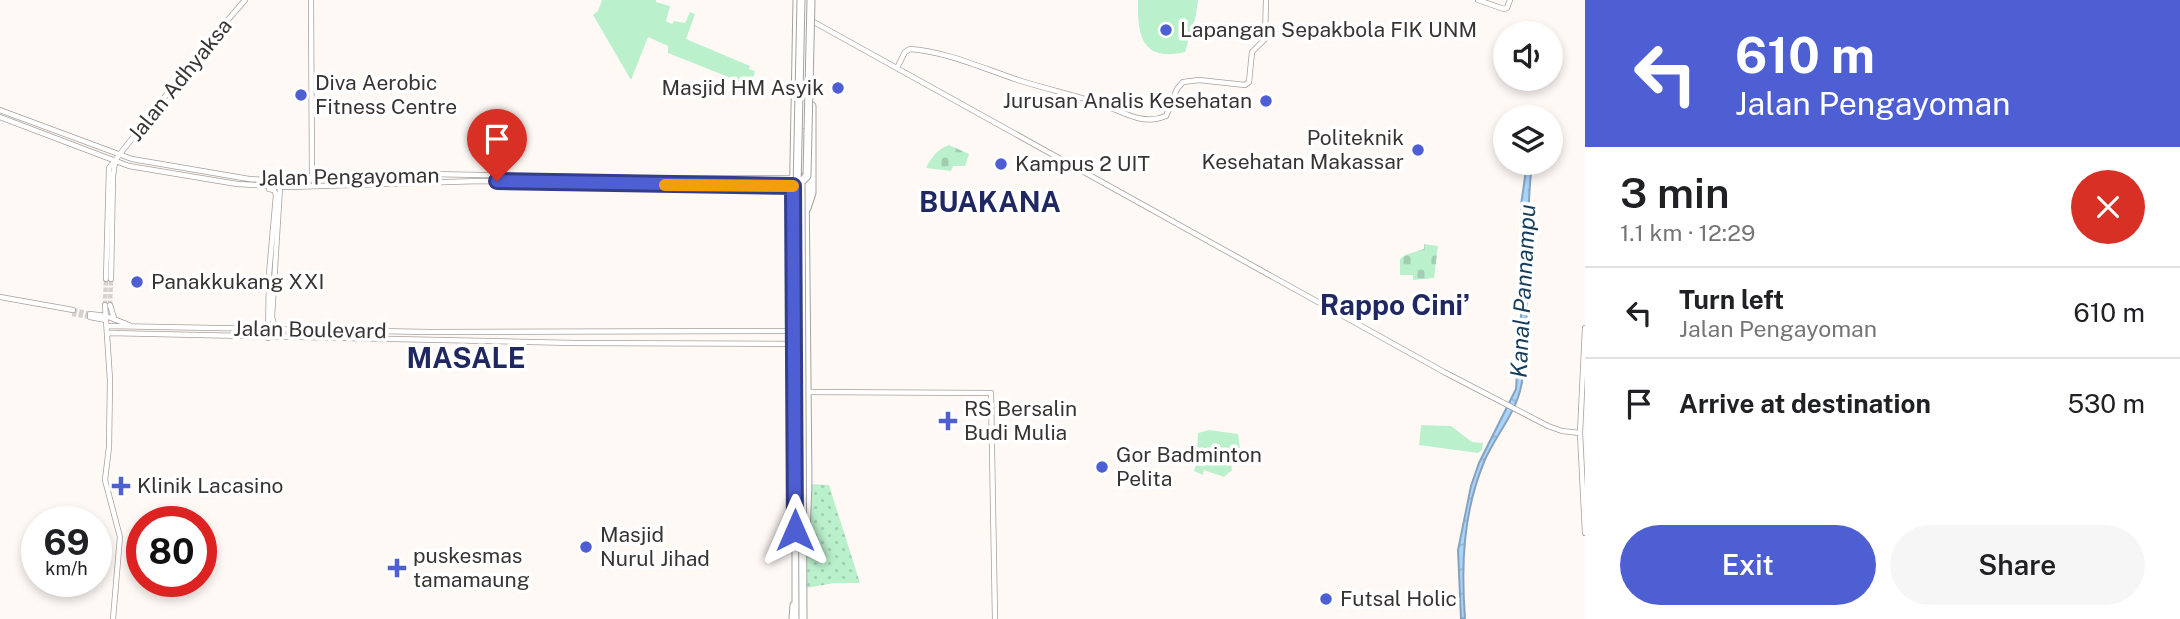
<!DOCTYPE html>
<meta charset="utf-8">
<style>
body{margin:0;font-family:"Public Sans",sans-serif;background:#f6f6f6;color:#202124;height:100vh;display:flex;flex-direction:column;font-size:26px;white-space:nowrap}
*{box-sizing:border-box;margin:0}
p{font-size:23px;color:#757577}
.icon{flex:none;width:38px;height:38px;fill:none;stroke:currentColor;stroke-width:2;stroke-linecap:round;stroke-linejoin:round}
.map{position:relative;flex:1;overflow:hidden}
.sheet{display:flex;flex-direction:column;background:#fff;width:595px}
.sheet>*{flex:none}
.hud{background:#4e5fd4;color:#fff;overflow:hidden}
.fabs{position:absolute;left:1493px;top:21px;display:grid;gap:14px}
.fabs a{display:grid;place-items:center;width:70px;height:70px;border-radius:50%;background:#fff;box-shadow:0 4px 10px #0003;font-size:35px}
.speed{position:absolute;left:21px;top:506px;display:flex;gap:14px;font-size:35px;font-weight:700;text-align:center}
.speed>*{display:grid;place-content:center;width:91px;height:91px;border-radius:50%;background:#fff;box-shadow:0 4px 10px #0003;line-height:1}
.speed small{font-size:18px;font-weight:400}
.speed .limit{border:10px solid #d22;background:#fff;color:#111}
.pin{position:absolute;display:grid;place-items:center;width:60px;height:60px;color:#fff;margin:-72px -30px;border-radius:50% 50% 50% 0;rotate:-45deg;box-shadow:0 0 7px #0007}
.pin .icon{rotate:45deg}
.me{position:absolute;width:77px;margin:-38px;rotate:0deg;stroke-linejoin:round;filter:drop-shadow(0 0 5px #0008)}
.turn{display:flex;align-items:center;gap:24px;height:147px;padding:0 35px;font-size:32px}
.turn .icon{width:91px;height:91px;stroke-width:2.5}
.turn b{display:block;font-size:49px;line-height:60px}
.round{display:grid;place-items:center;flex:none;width:74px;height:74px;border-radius:37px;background:#f6f6f6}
.overview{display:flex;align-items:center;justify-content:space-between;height:119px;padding:0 35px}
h1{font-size:42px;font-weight:600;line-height:52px}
.action{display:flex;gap:14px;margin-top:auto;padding:14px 35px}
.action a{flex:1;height:80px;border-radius:42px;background:#4e5fd4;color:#fff;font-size:28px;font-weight:600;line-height:80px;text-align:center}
.action a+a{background:#f6f6f6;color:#202124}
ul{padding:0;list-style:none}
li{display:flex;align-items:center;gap:21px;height:91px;padding:0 35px;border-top:2px solid #e0e0e0}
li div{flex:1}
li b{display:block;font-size:26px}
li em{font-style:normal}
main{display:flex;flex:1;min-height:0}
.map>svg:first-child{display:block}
.green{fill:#bbf0cd}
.cemetery{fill:url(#cemetery-stones)}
.park{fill:url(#park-dots)}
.water{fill:url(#water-ripples);stroke:#86a3be;stroke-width:2}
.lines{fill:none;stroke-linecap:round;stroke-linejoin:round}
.secondary-tunnel{stroke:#d7d2cf;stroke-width:4.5;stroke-dasharray:4.5 2;stroke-linecap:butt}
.secondary-casing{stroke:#a7a19d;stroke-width:6}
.primary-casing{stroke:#a7a19d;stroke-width:7}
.highway-casing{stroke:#a7a19d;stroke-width:9}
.secondary{stroke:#fff;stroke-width:4.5}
.primary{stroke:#fff;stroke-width:5}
.highway{stroke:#fff;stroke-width:7}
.highway-bridge-casing{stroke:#a7a19d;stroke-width:9;stroke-linecap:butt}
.highway-bridge{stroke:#fff;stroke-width:7}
.route-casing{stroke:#333e8a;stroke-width:18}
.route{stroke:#4e5fd4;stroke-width:12}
.slow{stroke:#f59e0b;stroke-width:12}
.poi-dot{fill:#4e5fd4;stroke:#fff;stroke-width:2.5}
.labels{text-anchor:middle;stroke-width:7;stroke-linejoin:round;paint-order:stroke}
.poi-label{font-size:21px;fill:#373433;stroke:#fff;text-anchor:start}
.street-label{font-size:21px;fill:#373433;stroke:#fff}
.water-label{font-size:23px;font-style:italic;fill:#153d5d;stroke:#fff}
.district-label{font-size:28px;font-weight:bold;fill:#202861;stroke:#fff}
</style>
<main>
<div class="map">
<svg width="1585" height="619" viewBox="0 0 1585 619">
<defs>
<pattern id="cemetery-stones" width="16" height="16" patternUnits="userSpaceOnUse" patternTransform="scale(1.75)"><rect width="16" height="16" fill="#bbf0cd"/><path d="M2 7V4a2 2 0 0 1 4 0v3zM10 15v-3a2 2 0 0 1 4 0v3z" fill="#a1ceb0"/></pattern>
<pattern id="park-dots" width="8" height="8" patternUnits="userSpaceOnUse" patternTransform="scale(1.75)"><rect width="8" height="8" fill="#bbf0cd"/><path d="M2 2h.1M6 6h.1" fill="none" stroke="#a1ceb0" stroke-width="1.8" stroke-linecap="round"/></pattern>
<pattern id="water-ripples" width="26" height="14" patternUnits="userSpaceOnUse" patternTransform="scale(1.75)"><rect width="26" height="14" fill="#a8d3fa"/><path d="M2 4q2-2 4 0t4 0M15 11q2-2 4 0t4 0" fill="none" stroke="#91b6d7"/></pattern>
</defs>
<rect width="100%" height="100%" fill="#fff9f6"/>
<path class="green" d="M602,0H656V2L670,6L666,21L672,24L674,21L685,23L690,12L695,14L686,39L750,66L749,69L755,71L751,86L668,53V46L648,37L631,80L593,15L598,11Z
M1138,0H1198L1196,15L1185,52C1142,62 1137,36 1138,0Z
M1421,425L1451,426L1472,442L1483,443L1482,450L1478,453L1419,445Z
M1209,430L1238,434L1240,449L1236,464L1231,463L1232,470L1224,477L1204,470L1203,475L1194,471L1196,465L1203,466L1206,460L1204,454L1197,453L1198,433Z"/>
<path class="cemetery" d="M949,145L969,154L965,166H953L951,171L926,168C931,158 937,149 949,145Z
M1424,244L1438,246L1434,278L1413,280V275H1400V259L1405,255L1424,249Z"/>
<path class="park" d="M808,484L829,485L860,583H834L807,588Z"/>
<path class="water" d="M1527,163H1532C1525,220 1529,276 1526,333C1525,352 1525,373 1520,391C1513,417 1494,438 1484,462C1463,513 1461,565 1465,619H1461L1458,550L1471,486L1479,463L1516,389L1521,315V205Z"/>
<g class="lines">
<path class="secondary-tunnel" d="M105,305L106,279
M110,305L111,279
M73,310L90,314
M72,314L90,317"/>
<g class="secondary-casing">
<path id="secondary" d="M311,0L312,179
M1478,0L1504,9L1507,8L1510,0
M812,21L1444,372L1548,426L1562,431L1580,433
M897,68L905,52L910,49C948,52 982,68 1018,80C1043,88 1069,94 1095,102C1120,109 1140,127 1166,116L1177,89L1183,82L1199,80L1245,85L1249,82L1252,52L1265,39L1266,0
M0,110L132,159L249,179L280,181L428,174L637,178H794
M0,117L129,166L237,184L288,187L480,181L793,186
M106,279L109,168L196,57L245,0
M111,279L113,176L115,162
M0,297L73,310
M105,305L110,380L109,447L105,480L120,537L113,619
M110,305L114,318
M90,314L106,316L129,325
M90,317L106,320
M108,326L429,332L796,331
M280,328L274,324L272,317L280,187
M1585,328L1580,433L1585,533
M109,333L574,343L804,344
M268,338L269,274L276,195L274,190L269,189
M807,392L991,393L995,619"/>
</g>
<g class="primary-casing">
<path id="primary" d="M792,619L793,605"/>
</g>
<g class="highway-casing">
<path id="highway" d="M805,125L808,0
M805,176L808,481L806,538
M807,208L812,193V106
M796,619V470L792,271L797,0"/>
</g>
<use href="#secondary" class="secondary"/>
<use href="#primary" class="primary"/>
<use href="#highway" class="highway"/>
<g class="highway-bridge-casing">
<path id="highway-bridge" d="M797,188L801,0
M803,619L801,182L807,176L811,0"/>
</g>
<use href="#highway-bridge" class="highway-bridge"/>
</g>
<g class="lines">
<g class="route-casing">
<path id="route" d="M497,181L793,186L795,530"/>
</g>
<use href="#route" class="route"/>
<path class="slow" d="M665,185L793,186"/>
</g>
<g class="poi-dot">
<circle cx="1166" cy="30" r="7"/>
<circle cx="838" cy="88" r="7"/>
<circle cx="301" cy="95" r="7"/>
<circle cx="1266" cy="101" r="7"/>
<circle cx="1418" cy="150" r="7"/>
<circle cx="1001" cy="164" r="7"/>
<circle cx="137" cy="282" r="7"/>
<path d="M944.5 410.5h7v7h7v7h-7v7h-7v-7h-7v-7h7z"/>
<circle cx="1102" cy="467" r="7"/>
<path d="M117.5 475.5h7v7h7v7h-7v7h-7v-7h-7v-7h7z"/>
<circle cx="586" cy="547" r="7"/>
<path d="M393.5 557.5h7v7h7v7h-7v7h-7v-7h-7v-7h7z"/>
<circle cx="1326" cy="599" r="7"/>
</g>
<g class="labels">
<g class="poi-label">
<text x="1180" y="37">Lapangan Sepakbola FIK UNM</text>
<text x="315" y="90">Diva Aerobic<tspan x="315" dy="24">Fitness Centre</tspan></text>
<text x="824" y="95" text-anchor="end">Masjid HM Asyik</text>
<text x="1252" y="108" text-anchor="end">Jurusan Analis Kesehatan</text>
<text x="1404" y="145" text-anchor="end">Politeknik<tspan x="1404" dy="24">Kesehatan Makassar</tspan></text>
<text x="1015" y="171">Kampus 2 UIT</text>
<text x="151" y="289">Panakkukang XXI</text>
<text x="964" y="416">RS Bersalin<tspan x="964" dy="24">Budi Mulia</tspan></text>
<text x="1116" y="462">Gor Badminton<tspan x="1116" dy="24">Pelita</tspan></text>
<text x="137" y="493">Klinik Lacasino</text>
<text x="600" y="542">Masjid<tspan x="600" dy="24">Nurul Jihad</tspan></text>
<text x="413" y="563">puskesmas<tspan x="413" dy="24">tamamaung</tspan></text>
<text x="1340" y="606">Futsal Holic</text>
</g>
<g class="street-label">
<text transform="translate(180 80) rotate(-51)" y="7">Jalan Adhyaksa</text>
<text transform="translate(349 177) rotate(-1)" y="7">Jalan Pengayoman</text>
<text transform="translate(310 330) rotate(1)" y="7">Jalan Boulevard</text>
</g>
<g class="water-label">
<text transform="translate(1523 291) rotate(-87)" y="8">Kanal Pannampu</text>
</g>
<g class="district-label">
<text x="990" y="212">BUAKANA</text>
<text x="1395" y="315">Rappo Ciniʼ</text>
<text x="466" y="368">MASALE</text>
</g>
</g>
</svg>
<div class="fabs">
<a><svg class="icon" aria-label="sound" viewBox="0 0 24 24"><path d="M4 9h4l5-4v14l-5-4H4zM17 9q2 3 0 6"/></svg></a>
<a><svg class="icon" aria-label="layers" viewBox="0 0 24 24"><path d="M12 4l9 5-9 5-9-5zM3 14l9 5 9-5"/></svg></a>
</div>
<div class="speed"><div>69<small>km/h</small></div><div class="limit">80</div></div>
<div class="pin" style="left:497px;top:181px;background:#d93025"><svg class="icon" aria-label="arrive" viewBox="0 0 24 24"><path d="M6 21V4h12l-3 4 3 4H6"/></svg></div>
<svg class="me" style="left:795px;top:530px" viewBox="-20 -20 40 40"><path d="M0-17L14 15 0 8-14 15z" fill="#4e5fd4" stroke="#fff" stroke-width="4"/></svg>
</div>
<section class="sheet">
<div class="hud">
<div class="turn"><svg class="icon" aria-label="left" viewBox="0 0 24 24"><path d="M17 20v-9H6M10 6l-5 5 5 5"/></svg><div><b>610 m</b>Jalan Pengayoman</div></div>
</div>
<div class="overview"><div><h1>3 min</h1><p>1.1 km · 12:29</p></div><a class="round" style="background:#d93025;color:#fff"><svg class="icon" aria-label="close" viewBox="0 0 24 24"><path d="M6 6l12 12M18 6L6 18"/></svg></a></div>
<ul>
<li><svg class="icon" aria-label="left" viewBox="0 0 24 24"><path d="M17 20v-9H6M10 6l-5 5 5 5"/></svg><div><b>Turn left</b><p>Jalan Pengayoman</p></div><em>610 m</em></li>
<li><svg class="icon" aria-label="arrive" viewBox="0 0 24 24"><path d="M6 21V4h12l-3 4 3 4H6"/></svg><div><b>Arrive at destination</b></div><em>530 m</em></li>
</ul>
<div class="action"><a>Exit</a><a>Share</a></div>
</section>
</main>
